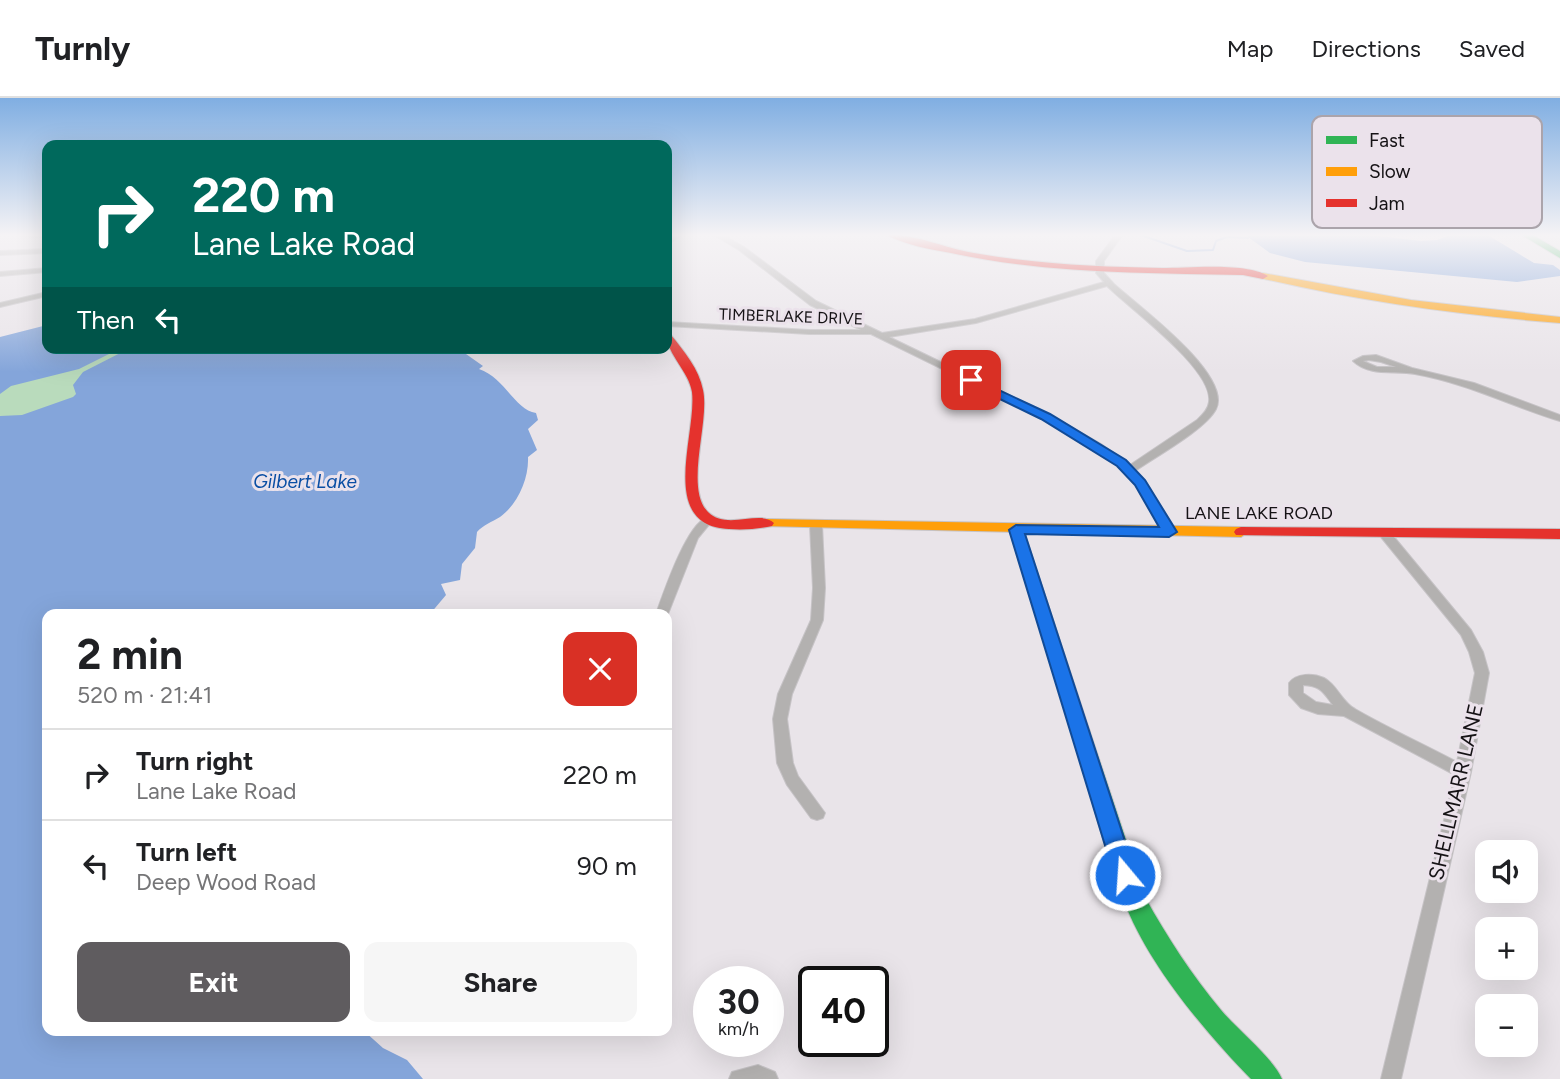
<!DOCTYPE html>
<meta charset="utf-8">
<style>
body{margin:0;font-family:Figtree,sans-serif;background:#f6f6f6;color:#202124;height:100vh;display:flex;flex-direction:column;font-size:26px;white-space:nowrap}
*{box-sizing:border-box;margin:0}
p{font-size:23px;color:#757577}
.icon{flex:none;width:38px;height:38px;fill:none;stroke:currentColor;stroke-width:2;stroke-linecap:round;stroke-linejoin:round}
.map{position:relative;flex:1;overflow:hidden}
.side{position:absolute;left:42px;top:511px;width:630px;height:427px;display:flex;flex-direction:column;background:#fff;border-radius:14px;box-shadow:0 7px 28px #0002}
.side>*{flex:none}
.top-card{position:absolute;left:42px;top:42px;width:630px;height:214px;border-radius:14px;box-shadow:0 7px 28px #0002;background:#00695c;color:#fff;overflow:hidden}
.controls{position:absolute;left:1475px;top:742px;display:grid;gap:14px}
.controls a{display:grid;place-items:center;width:63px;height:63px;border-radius:14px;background:#fff;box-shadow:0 7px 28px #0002;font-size:35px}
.speed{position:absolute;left:693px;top:868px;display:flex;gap:14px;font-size:35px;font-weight:700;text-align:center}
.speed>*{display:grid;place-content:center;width:91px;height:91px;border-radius:50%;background:#fff;box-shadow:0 7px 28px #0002;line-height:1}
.speed small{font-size:18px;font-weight:400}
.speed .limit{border:4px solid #111;border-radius:10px;background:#fff;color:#111}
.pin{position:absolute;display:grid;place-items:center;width:60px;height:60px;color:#fff;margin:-30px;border-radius:14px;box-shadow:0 4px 10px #0006}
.me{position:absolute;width:77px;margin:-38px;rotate:342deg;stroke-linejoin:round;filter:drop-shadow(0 0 5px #0008)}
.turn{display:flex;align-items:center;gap:24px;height:147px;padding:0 35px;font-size:32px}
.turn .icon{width:91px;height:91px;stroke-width:2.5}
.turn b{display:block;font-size:49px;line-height:60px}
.then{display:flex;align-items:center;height:66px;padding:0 35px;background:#0003;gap:14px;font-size:26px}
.round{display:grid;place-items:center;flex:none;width:74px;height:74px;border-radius:14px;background:#f6f6f6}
.overview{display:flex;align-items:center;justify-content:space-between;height:119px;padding:0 35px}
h1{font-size:42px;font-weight:700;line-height:52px}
.cta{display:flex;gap:14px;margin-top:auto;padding:14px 35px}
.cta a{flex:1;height:80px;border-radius:14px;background:#5f5c5f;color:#fff;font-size:28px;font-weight:700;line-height:80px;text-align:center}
.cta a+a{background:#f6f6f6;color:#202124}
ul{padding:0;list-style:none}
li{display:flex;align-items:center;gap:21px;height:91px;padding:0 35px;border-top:2px solid #e0e0e0}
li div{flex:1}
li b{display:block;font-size:26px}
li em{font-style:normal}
header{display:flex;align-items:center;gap:42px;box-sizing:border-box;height:98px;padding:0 35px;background:#fff;border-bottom:2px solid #e0e0e0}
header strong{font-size:33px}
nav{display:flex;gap:38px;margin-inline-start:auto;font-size:24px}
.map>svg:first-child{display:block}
.green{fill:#b9dbbc}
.water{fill:#84a5da}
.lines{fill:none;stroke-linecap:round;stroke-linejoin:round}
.stream{stroke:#84a5da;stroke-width:2}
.street-casing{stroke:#c6c3c6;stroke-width:2}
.fast-casing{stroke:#c6c3c6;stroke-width:2}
.slow-casing{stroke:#c6c3c6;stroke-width:2}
.jam-casing{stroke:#c6c3c6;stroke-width:2}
.street{fill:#b3b1b0;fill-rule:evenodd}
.fast{fill:#30b455;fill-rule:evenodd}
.slow{fill:#ff9f0a;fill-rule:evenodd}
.jam{fill:#e5322d;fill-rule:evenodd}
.route{fill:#1a73e8;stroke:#114b97;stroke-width:2}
.labels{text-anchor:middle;stroke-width:6;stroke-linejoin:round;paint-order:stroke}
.far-street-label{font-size:16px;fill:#151215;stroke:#ebe2eb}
.street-label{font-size:18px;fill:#151215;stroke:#ebe2eb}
.water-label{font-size:19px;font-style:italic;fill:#0a4ea4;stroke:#ebe2eb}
.near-street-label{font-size:21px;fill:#151215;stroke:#ebe2eb}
.key{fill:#ebe2eb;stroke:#aba4ab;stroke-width:2}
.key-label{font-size:19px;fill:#151215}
</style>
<header>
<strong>Turnly</strong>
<nav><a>Map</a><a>Directions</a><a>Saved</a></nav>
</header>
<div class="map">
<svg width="1560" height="981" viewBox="0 0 1560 981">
<rect width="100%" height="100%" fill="#e9e4e9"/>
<path class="green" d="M47,250H172L23,335L0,325V279Z"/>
<path class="water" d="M1244,136H1362L1421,143L1437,142L1453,136H1486L1534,165L1553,167L1560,172V178L1517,184L1305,164L1270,155Z
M47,227V250H121L79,271L11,288L0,296V239Z
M130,250H148L139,255L160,250H443L466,256L483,268L479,271C505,280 515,312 536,315L538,322L528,331L537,352L528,359C529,380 518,406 500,419C492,424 483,427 477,434L475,450L462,466L460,482L441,486L446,497L430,516H47V933H364L383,950L407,962L423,981H0V318L22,317L73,299L76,296L73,287L83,274Z"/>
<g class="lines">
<path class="stream" d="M1138,136L1187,153L1213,152L1216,143L1227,139L1248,140"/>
<g class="street-casing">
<path id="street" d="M17,136H47V139L20,138Z
M676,136H684L667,147V142Z
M712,136H721L744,149L816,203L882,235L975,221L1104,184L1096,175V163L1116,136H1123L1104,163V175L1114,186C1137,207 1233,277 1216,311C1206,331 1155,359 1135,373L1145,385L1175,434L1173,436H1165L1136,386L1118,367L1093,350L1042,320L871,236H809L667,228V224L809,232H861L810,207L739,152ZM1107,188C1130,211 1214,271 1209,304C1208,312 1202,317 1197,322L1130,367L1101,346L1048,316L889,239L976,225Z
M47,151V155L0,157V153Z
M47,170V174L0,178V174Z
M47,194V198L0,209V205Z
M1376,257L1412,270L1474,285L1560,317V323C1511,308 1466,285 1415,276C1394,272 1370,279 1353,263L1363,258ZM1369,262L1381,264L1396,269H1377L1363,263Z
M706,420L712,423L698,440L668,516L667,519V516H656C664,494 686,428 706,420Z
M816,424L822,427L825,490L823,522L792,596L787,621L793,665L798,678L825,715L823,720L817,722L811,720L787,687L777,665L773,621L778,596L811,522L813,490L810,427Z
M1385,432L1389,433L1471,532L1483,554L1489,575L1471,674L1401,981H1381L1455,677L1344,618L1318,616L1301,610L1289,597V585C1296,575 1313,575 1324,580C1337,587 1342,604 1355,611C1388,630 1423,646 1457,664L1475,575L1469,554L1461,537L1381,439L1379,436L1381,433ZM1303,587C1321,588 1323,594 1333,607L1316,604L1303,595Z
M758,967L775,974L778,981H729L732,974Z"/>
</g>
<g class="fast-casing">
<path id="fast" d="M1520,136H1531L1560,153V160Z
M1081,627L1088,629L1090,634L1145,799C1167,839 1192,877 1221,912C1237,931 1273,960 1282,981H1251C1205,934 1147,865 1124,803C1103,748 1089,690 1072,634L1074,629Z"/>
</g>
<g class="slow-casing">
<path id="slow" d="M1263,175L1411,202L1560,219V225C1459,217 1358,203 1260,180V176Z
M767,421L1241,429L1248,434L1241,439L762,428L760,425Z"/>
</g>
<g class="jam-casing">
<path id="jam" d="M885,136C915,136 945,150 974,155C1036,166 1099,169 1162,170C1188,170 1246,164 1268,178L1263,181L1243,177C1146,175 1047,176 951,155C930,151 904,147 885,136Z
M667,236L671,237C684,253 699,271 703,292C710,324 684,390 708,414C727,433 760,411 774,425L772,428C759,431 743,432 729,431C657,428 697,336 692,294C689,273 666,256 667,236Z
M1016,427L1023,431L1090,634L1088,639L1081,641L1074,639L1072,634L1009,431Z
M1241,429L1560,431V441L1236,437L1234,434L1236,431Z"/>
</g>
<use href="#street" class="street"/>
<use href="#fast" class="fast"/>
<use href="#slow" class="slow"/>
<use href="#jam" class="jam"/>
</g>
<linearGradient id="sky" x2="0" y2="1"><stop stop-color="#80aee2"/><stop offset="0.5" stop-color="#f5f3f5"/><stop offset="1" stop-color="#f5f3f5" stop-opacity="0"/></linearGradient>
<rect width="1560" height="274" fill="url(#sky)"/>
<path class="route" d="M971,279L1050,316L1126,362L1145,382L1177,434L1169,439L1025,436L1136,777L1133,784L1125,787L1117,784L1114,777L1009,432L1016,427L1159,429L1135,387L1117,368L1041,321L967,285V280Z"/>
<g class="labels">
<g class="far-street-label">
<text transform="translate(791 218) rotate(2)" y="6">TIMBERLAKE DRIVE</text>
</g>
<g class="street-label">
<text x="1259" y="421">LANE LAKE ROAD</text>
</g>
<g class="water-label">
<text x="305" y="390">Gilbert Lake</text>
</g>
<g class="near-street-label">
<text transform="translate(1456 694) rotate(-77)" y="7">SHELLMARR LANE</text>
</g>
</g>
<rect x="1312" y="18" width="230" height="112" rx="10" class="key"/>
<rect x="1326" y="38" width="31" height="8" fill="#30b455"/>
<rect x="1326" y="69" width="31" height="9" fill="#ff9f0a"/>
<rect x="1326" y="101" width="31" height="8" fill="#e5322d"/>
<g class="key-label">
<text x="1369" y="49">Fast</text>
<text x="1369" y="80">Slow</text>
<text x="1369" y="112">Jam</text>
</g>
</svg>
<div class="controls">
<a><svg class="icon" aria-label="sound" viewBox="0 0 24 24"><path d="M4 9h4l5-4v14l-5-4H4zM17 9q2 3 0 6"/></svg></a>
<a>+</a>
<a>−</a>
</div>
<div class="speed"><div>30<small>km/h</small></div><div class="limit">40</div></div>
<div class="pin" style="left:971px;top:282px;background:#d93025"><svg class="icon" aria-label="arrive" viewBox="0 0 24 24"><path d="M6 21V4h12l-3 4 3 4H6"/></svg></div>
<svg class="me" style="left:1125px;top:777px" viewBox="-20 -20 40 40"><circle r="17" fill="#1a73e8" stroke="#fff" stroke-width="3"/><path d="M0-11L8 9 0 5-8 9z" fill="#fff"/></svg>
<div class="top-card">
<div class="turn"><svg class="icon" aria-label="right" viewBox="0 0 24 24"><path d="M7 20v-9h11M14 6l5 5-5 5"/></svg><div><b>220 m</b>Lane Lake Road</div></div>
<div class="then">Then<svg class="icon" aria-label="left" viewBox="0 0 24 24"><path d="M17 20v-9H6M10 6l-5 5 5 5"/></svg></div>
</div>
<section class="side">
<div class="overview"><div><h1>2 min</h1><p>520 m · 21:41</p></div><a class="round" style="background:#d93025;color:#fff"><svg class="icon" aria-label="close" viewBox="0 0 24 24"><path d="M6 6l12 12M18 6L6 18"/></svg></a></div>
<ul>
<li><svg class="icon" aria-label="right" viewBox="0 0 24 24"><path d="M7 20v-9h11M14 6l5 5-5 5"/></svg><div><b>Turn right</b><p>Lane Lake Road</p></div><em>220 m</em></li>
<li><svg class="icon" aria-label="left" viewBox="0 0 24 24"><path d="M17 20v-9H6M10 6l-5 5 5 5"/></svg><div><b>Turn left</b><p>Deep Wood Road</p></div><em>90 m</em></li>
</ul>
<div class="cta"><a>Exit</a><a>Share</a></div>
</section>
</div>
